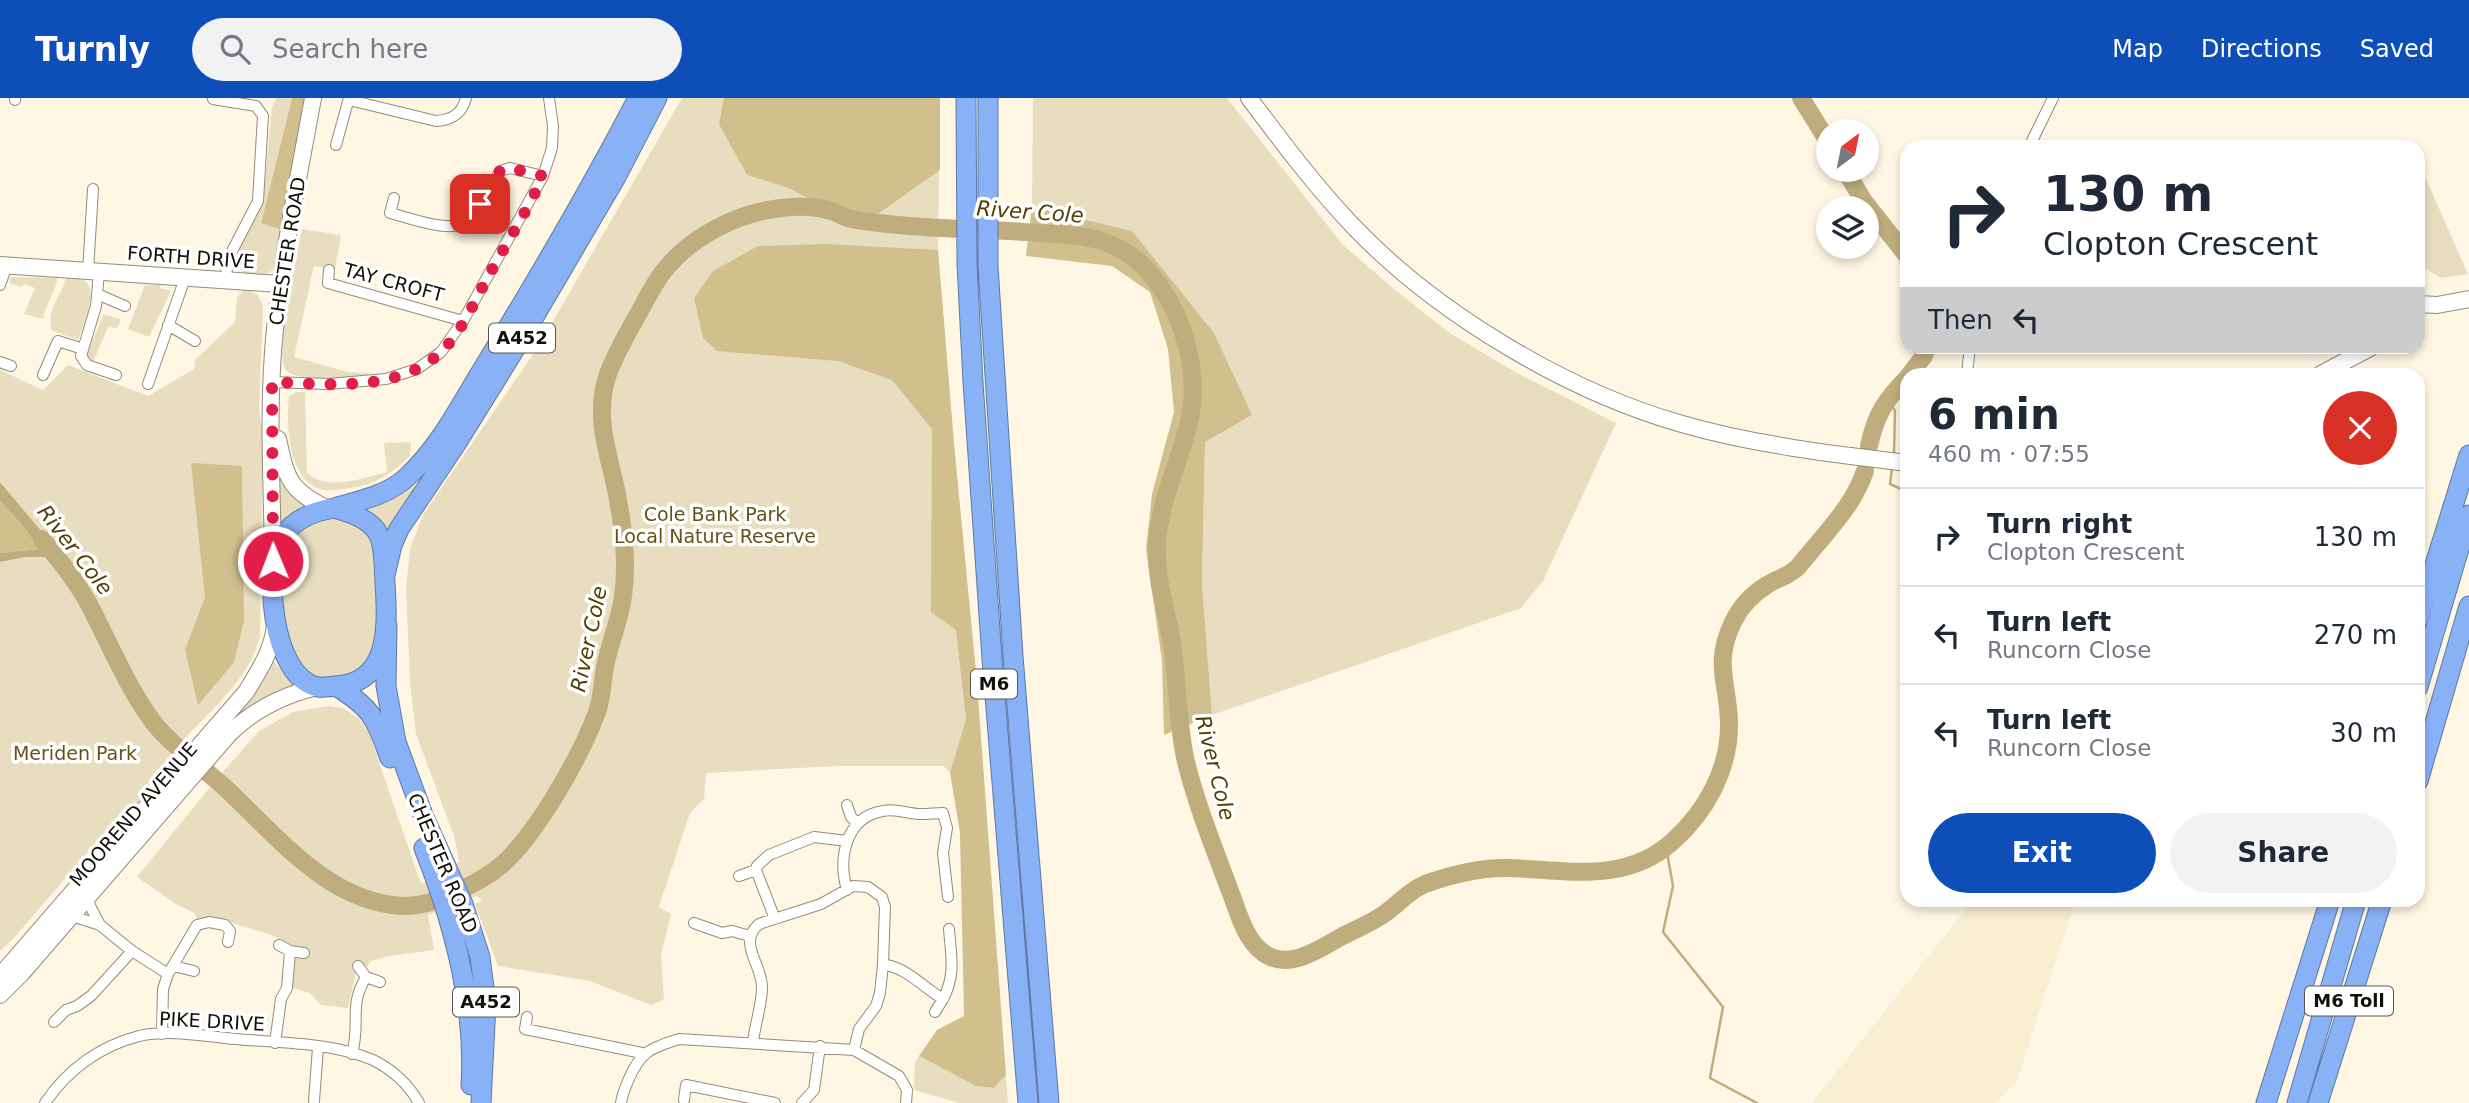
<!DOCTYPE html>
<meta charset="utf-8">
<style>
body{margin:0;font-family:"DejaVu Sans",sans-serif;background:#f2f2f3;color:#1f2937;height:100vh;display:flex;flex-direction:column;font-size:26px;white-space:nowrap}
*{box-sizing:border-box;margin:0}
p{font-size:23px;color:#747a83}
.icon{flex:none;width:38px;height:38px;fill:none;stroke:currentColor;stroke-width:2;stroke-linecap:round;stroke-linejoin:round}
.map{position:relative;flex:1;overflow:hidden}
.drawer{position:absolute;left:1900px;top:270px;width:525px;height:539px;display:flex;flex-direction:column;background:#fff;border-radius:21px;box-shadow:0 4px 10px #0003}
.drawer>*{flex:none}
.guide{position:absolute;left:1900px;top:42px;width:525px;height:214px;border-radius:21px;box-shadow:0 4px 10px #0003;background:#fff;color:#1f2937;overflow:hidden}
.needle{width:46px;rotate:32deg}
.buttons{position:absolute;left:1816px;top:21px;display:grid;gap:14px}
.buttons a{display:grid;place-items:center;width:63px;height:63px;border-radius:50%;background:#fff;box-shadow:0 4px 10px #0003;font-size:35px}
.pin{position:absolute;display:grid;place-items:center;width:60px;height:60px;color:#fff;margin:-30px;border-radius:14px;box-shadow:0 4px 10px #0006}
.me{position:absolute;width:77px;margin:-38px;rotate:359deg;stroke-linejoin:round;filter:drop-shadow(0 0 5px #0008)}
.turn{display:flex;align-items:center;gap:24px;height:147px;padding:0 28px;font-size:32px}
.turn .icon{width:91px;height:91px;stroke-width:2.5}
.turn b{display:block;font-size:49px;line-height:60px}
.then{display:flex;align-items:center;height:66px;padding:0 28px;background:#0003;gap:14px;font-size:26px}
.round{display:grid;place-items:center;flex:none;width:74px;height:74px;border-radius:37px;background:#f2f2f3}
.overview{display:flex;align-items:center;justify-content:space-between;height:119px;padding:0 28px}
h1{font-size:42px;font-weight:700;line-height:52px}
.button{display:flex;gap:14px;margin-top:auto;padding:14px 28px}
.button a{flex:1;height:80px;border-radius:42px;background:#0d4eb9;color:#fff;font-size:28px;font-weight:700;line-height:80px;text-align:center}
.button a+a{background:#f2f2f3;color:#1f2937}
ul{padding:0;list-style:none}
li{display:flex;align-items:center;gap:21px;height:98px;padding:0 28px;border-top:2px solid #e0e1e3}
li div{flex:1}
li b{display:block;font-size:26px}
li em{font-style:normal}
header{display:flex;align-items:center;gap:42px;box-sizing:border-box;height:98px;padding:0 35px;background:#0d4eb9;color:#fff}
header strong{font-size:33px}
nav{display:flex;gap:38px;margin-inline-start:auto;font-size:24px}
.search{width:490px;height:63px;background:#f2f2f3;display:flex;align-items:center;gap:18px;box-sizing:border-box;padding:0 24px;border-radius:38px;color:#747a83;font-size:26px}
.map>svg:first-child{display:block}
.built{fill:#f8eed2}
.green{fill:#e9ddbf}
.forest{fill:#d1bf8e}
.water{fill:#bfad7d}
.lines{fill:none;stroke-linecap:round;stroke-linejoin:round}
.stream{stroke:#bfad7d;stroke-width:2.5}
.river{stroke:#bfad7d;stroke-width:18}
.street-casing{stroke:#938c7a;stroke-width:12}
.secondary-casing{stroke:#938c7a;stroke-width:18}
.highway-casing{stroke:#5f78a3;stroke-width:21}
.street{stroke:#fff;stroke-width:10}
.secondary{stroke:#fff;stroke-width:16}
.highway{stroke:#89b1f6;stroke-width:19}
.route{stroke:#e11d48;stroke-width:12;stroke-dasharray:0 21.6}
.labels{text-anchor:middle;stroke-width:7;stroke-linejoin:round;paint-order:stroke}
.shield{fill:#fff;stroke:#595753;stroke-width:2}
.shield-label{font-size:18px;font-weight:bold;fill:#120f09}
.street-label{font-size:19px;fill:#120f09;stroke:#fff}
.park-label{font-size:19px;fill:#655219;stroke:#fff}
.water-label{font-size:21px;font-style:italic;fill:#513e00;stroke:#fff}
</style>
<header>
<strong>Turnly</strong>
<div class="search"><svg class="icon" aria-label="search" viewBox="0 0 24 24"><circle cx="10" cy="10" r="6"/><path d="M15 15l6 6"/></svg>Search here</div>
<nav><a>Map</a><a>Directions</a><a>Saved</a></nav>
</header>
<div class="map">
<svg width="2469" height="1005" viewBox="0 0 2469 1005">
<rect width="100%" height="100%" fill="#fff7e3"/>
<path class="built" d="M1973,802H2076L2017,982L1995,1005H1812Z"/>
<path class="green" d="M277,0H292L261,124L282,132L276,167C264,187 239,181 235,160L263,105L272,9Z
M682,0H940L938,152L954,346L977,585L950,675L944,668H837L706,675L704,701L690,715L659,809L671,816L661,857L664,902L651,907L590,883L498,868L475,806L482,803L477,798L428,817L434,852L389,858L371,863L365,871L357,862L354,867L356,874L348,910L321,907L310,895L293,890V848L272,837L215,820L207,819L198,823L194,815L176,806L137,779L220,677L259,633L293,614L329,608L343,610L359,621L369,635L420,783L423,786L459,764L455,741L416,636L410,584L406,490L410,451L423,417L538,249Z
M1033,0H1227L1343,147L1394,191L1448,234L1515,274L1616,325L1543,483L1521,510L1212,617L1202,486L1205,344L1252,317L1132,133L1032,109Z
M2418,65H2419L2468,176L2441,180L2419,167Z
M302,131L341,137L335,172L314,168L294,259L348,274L371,275C356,282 340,280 323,280C312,280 294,280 286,272C273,258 298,154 302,131Z
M11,179L57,180C57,192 45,207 43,221L24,216L35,190L24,186L22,189L9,185Z
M66,180C71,181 78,180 83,182C100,190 83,229 78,242L51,232C48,207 60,201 66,180Z
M145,187H160V190L171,193L149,239L128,231Z
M243,191L257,196L263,208L259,310L263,341L260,538C250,582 208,614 181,645L154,618L75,474L0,384V272L43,292L68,267L148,298L194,271L195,262L235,224L237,200Z
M104,216L121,222L117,230L108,229L93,264L88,261L87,255Z
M297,294H305L307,375C328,394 363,380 387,374L384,345L411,344L410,358C393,375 375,387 350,390C338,392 325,395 313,388C288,372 286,325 289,298Z
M425,371L413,389L416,393L391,437L374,415L363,409Z
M278,373L306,406L287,418L278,430Z
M337,419C352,424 363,428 372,442C379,453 376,470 377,483C378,518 382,580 331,581C311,581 296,564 288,546C282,533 283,460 289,446C291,442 295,436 298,433C309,422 323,421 337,419Z
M26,459H48L61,472L75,496L130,605L172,656L146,688L158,677L164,681L126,722H116L12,842L0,853V464Z
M273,562L288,581L301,589L216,642L264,582Z
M919,958L976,988L994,990L1006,977L1008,1005H959L914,992L915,964Z"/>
<path class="forest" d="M292,0H305L282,132L261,125Z
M724,0H940V72L868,123L845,120L789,90L747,77L719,26Z
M1032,109L1132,133L1214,235L1252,317L1205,344L1202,486L1212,617L1164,637L1162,563L1146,451L1152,396L1174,314L1168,251L1150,194L1112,168L1026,158Z
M825,146L938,152L954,346L977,585L1006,977L994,990L976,988L919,958L937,932L964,918L960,735L950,675L966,621L956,532L931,514L932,331L892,282L838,263L717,253L703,240L694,200L713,173L758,148Z
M191,365L242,368L244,523L234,564L198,607L185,552L205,499Z
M0,403L22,427L39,451L0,455Z"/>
<path class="water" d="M0,384L63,459H26L0,464V455L39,451L22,427L0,403Z"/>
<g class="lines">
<path class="stream" d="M1888,300L1895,313L1894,356
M1892,370L1890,386L1908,394
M1666,749L1673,788L1663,834L1723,909L1710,980L1757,1005"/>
<path class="river" d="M1801,0L1829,45
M1845,72L1863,102L1908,159
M1910,276L1924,258L1927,248
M1869,348C1876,316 1885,302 1908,279
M42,441C60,463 78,485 91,510C110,547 132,599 158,630C176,651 201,668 222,687C274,734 325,803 402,808C420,809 435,803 451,796C473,787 492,777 509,760C541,727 581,658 597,614C603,598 602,581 606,564C611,542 620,521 623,498C628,465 623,429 617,396C609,356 594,321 607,279C614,258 626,238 637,218C645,204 653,187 663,174C690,139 737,115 781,110C798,108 815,108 831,113C837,115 842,118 847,120C863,124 882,125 898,127C949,132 1000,131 1052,136C1068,137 1086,138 1102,143C1124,150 1143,165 1156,183C1186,222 1201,281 1188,328C1178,367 1160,404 1157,444C1155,479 1166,511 1172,545C1178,584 1177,625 1186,664C1197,708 1214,750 1230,793C1238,813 1244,839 1261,853C1286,874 1316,853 1339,840C1354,832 1370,826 1384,816C1399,806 1408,793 1425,786C1450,777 1482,769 1509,770C1566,772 1625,786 1672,744C1706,714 1730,671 1729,624C1728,584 1713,566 1733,524C1741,508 1752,496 1767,487C1781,478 1784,481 1797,470C1799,468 1817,446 1819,444C1838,421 1855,402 1865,373"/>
<g class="street-casing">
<path id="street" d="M213,1L256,8L263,18L258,103L229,159L225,183
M15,2V0
M349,2L436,23C452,22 462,16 466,0
M336,47L349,0
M2029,49L2053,0
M394,100L390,115C410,120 455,138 471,121C482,110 492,87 500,73L510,70L543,78
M329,172L328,185L463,223
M88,173L93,91
M99,174L96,208L81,258L87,267L116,277
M0,187L7,167
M97,196L125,208
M168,227L195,243
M0,264L11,268
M1967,276L1970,248
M43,277L58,243L83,251
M272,284L328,286L386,281L417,271L441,254L463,223L543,78L552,50L553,28L549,0
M148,286L185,180
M847,707L851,719L857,725
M739,778L756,772
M847,792C838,761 845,719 883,713C896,710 908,716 921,716C929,716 936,715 943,715L947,730L943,755L948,799
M87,802L100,827
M72,818L100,827L132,853L168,876
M775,821L756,772L757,768L769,757L814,739L847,743
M694,825L722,835L732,833L750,838
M279,847L290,853L304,855
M883,866C909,871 921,888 943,901C956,877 951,857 949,831
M173,868L194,873
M358,868L366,879L380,884
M935,914L943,901
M527,919L525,931L642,955
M54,924L66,912L77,908L91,898L132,853
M162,936L163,891L168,876L197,827L209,824L225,827L230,833L228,844
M753,944C755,926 762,907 762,889C762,866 737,845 759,826L821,806L853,788L868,789L882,799L885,809L883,866L880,895L876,908L859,931L854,952
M275,945L281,901L287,890L290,853
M352,956C361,924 348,909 366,879
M684,1002L686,987L775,1005
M314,1003L318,949
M45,1005C67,972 100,948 139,938C170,931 204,938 235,941C280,945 331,944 373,962C392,971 409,987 419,1005
M621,1005C622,997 625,990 628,983C640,954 650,950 679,941L854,952L899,978L907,992L906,1005
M802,1005L814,992L820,948"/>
</g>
<g class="secondary-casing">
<path id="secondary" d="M1249,0C1282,44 1315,88 1353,128C1436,215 1566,293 1682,326C1755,347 1832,356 1908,365
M0,167L280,186
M2418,206L2437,207L2469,201
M2321,276L2370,250
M278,341C287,382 289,392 328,411
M273,461C272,384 267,307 275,231C283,154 299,77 313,0
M0,878L246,594C259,573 272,553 275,528
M0,897L21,876L230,635C255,611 283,597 317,589"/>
</g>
<g class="highway-casing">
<path id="highway" d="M966,0L967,166L973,284L992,561L1028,1005
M988,0V168L1013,558L1049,1005
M334,410C359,403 388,397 407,379C440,349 461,306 484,269C538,181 590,92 638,0
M334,410C350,414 371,421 379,437C385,450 384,470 385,484C387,520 392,579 344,587C336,588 326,590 318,589C271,580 262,468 284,437C295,421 315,413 334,410Z
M385,477L392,447L399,431L456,346L521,241L616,79L657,0
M2418,521L2469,357
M387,527L386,588L396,644L423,717L463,806L480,859L486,906L481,1005
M336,588C373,611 375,620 390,660
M2418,589L2469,417
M2418,683L2469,508
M424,750C453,823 476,907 471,987
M2266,1005L2330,802
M2297,1005L2356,802
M2318,1005L2382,802"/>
</g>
<use href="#street" class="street"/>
<use href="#secondary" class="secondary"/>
<use href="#highway" class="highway"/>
</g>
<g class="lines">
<path class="route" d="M273,463L272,284C327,286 398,295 441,254C462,234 475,202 489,177C507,144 528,112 543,78L510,70L500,73L480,106"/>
</g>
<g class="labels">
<g class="shield">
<rect x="489" y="225.5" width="66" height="29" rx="5"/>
<rect x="971" y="571.5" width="46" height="29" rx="5"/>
<rect x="2305" y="888.5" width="88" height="29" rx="5"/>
<rect x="453" y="889.5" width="66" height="29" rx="5"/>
</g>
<g class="shield-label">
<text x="522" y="246">A452</text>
<text x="994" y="592">M6</text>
<text x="2349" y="909">M6 Toll</text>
<text x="486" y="910">A452</text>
</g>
<g class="street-label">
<text transform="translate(287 153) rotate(-81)" y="7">CHESTER ROAD</text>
<text transform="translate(191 159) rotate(4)" y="7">FORTH DRIVE</text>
<text transform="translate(394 184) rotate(15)" y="7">TAY CROFT</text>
<text transform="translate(133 716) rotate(-49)" y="7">MOOREND AVENUE</text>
<text transform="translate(443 765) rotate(67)" y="7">CHESTER ROAD</text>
<text transform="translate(212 923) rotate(3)" y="7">PIKE DRIVE</text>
</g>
<g class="park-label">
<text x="715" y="423">Cole Bank Park<tspan x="715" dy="22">Local Nature Reserve</tspan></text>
<text x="75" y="662">Meriden Park</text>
</g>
<g class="water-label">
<text transform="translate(1030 114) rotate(4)" y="7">River Cole</text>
<text transform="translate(75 452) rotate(52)" y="7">River Cole</text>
<text transform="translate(589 541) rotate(-78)" y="7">River Cole</text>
<text transform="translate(1215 670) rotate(76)" y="7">River Cole</text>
</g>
</g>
</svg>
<div class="buttons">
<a><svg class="needle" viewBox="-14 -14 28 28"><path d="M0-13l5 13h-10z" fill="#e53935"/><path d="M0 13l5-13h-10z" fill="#747a83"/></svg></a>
<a><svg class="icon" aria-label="layers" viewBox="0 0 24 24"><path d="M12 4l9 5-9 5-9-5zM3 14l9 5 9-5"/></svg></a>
</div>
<div class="pin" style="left:480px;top:106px;background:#d93025"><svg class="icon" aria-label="arrive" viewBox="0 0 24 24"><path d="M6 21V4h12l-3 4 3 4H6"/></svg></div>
<svg class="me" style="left:273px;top:463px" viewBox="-20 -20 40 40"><circle r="17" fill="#e11d48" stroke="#fff" stroke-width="3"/><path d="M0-11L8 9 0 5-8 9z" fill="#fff"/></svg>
<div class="guide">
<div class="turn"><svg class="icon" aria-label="right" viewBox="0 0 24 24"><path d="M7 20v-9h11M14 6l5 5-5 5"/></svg><div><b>130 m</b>Clopton Crescent</div></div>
<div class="then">Then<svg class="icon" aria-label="left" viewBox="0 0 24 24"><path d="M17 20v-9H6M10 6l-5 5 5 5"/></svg></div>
</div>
<section class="drawer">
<div class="overview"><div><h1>6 min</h1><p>460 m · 07:55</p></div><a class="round" style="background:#d93025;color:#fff"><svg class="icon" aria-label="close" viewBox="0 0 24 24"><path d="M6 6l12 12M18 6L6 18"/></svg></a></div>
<ul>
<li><svg class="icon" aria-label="right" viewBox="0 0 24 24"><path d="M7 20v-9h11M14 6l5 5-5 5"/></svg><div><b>Turn right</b><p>Clopton Crescent</p></div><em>130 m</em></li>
<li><svg class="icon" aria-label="left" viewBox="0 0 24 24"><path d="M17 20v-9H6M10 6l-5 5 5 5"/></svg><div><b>Turn left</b><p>Runcorn Close</p></div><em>270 m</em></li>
<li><svg class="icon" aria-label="left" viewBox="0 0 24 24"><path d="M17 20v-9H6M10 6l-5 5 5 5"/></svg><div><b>Turn left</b><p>Runcorn Close</p></div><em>30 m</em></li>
</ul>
<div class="button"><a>Exit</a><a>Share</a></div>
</section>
</div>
